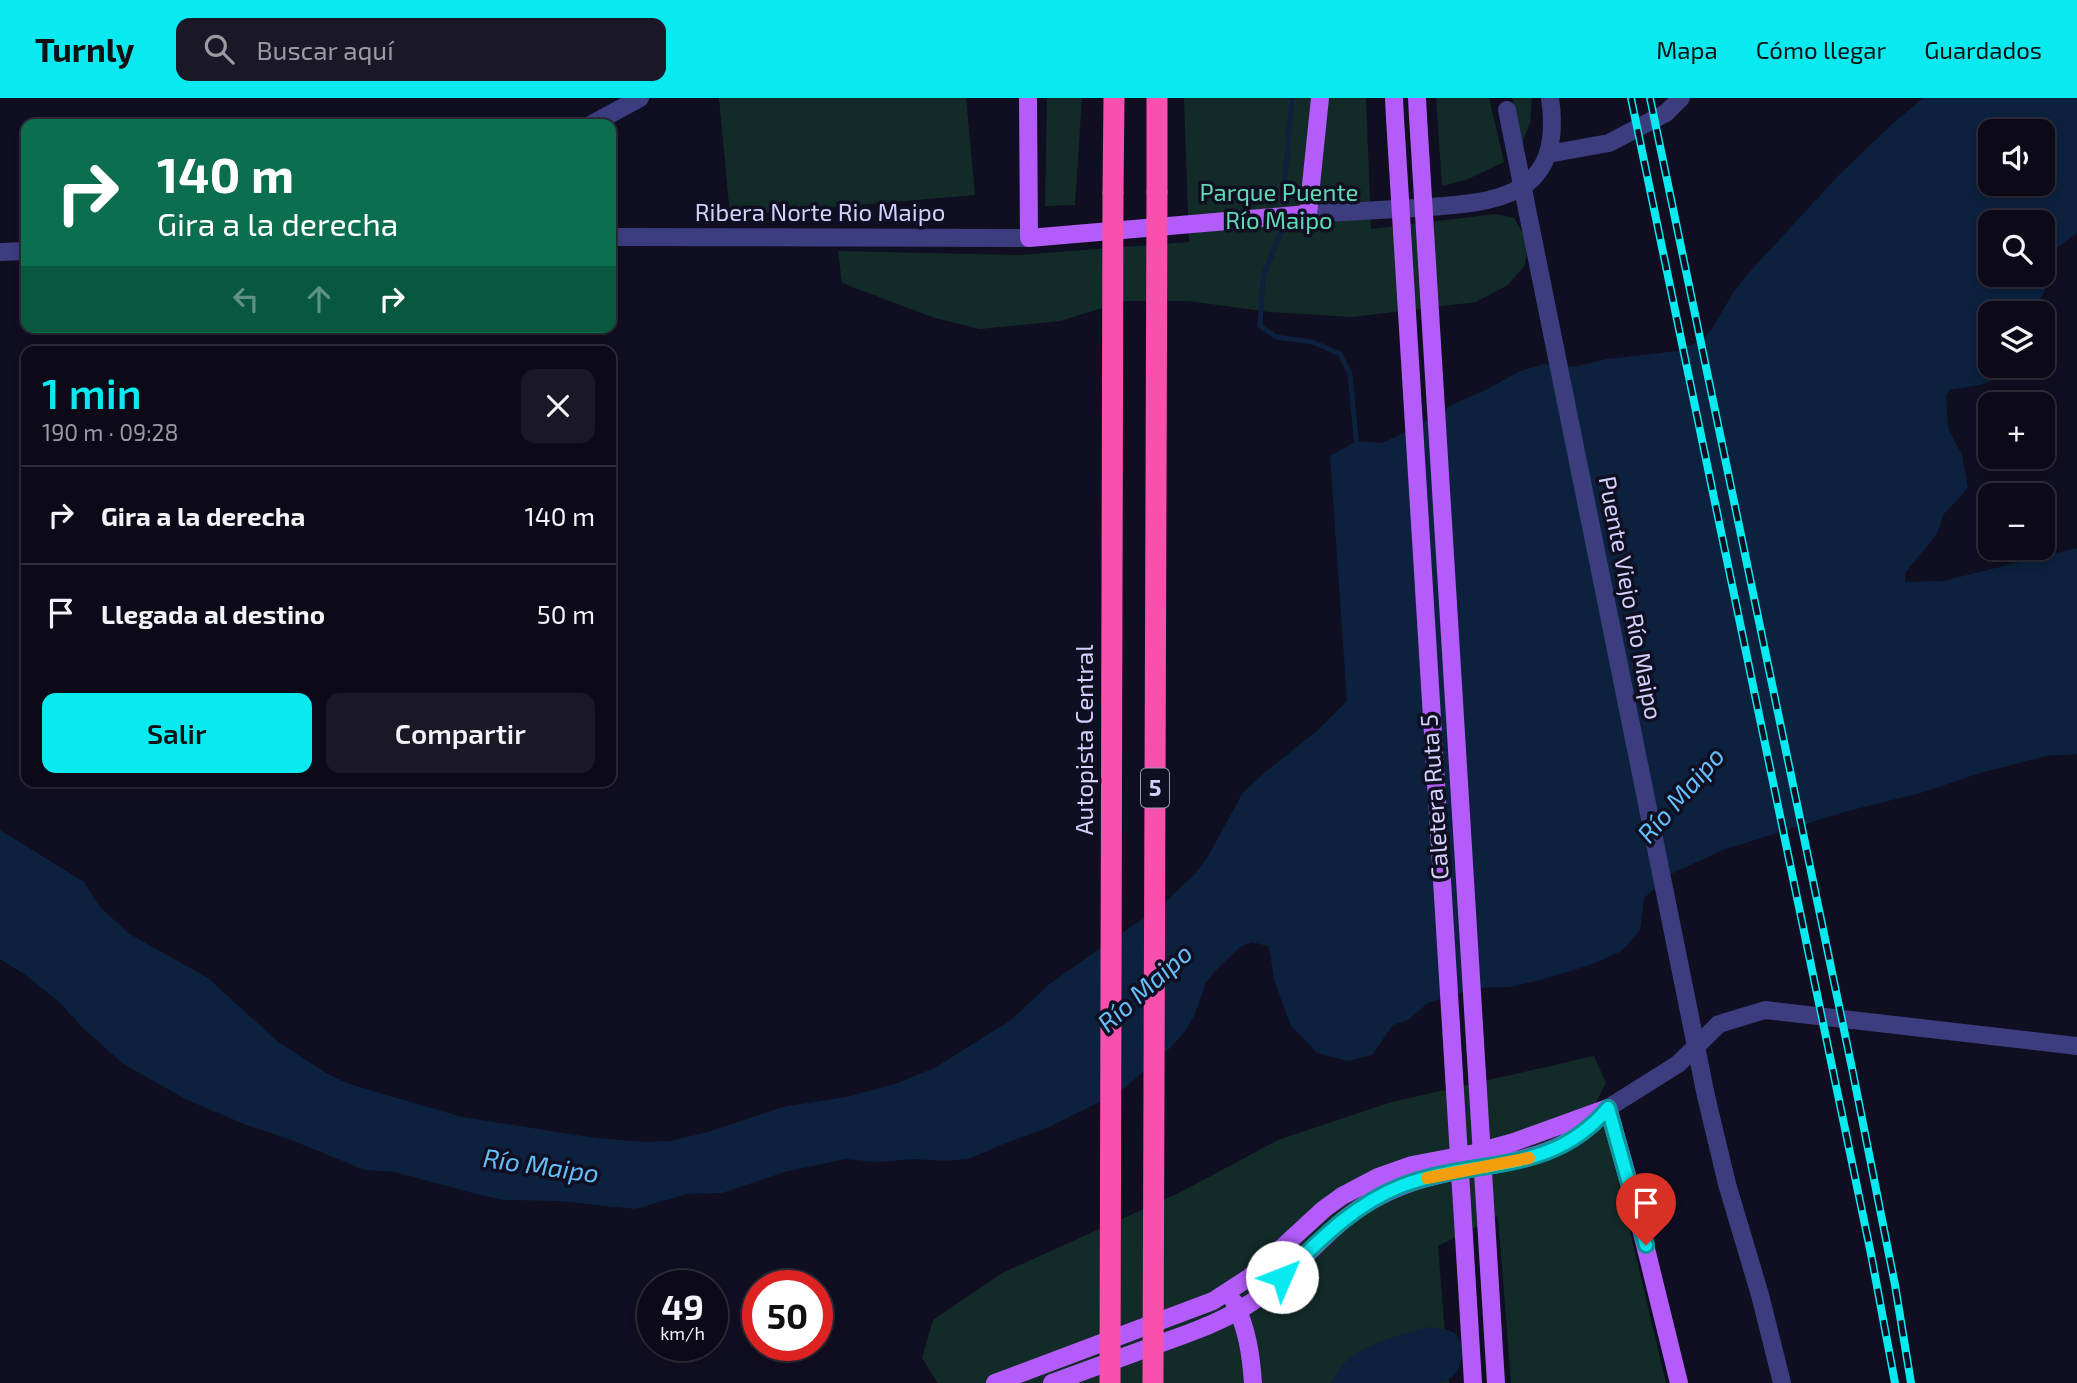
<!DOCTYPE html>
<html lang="es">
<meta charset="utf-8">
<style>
body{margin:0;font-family:"Exo 2",sans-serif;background:#1a1826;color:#f1f3f6;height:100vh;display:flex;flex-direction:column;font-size:26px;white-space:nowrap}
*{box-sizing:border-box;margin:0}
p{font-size:23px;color:#9a9aa2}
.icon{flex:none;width:38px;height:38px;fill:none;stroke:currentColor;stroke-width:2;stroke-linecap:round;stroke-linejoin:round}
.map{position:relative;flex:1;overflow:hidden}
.sheet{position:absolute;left:21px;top:248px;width:595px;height:441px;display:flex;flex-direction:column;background:#0c0a19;border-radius:14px;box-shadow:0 4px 10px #0003,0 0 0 2px #2c2b38}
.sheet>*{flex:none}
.banner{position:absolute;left:21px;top:21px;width:595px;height:214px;border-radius:14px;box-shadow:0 4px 10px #0003,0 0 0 2px #2c2b38;background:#0b6e4f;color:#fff;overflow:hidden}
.fabs{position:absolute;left:1978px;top:21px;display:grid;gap:14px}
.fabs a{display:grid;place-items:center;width:77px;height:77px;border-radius:14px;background:#0c0a19;box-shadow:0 4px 10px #0003,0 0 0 2px #2c2b38;font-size:35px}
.speed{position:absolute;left:637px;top:1172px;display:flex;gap:14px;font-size:35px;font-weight:700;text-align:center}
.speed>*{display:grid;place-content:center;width:91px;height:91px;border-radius:50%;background:#0c0a19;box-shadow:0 4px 10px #0003,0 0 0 2px #2c2b38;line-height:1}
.speed small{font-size:18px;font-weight:400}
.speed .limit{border:10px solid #d22;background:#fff;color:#111}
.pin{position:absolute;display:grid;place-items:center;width:60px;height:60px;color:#fff;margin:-72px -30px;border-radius:50% 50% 50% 0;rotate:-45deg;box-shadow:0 0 7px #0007}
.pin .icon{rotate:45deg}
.me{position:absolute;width:77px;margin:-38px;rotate:46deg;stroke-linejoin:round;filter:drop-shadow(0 0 5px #0008)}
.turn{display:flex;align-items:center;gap:24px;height:147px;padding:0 21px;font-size:32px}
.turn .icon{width:91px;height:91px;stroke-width:2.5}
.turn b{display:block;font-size:49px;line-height:60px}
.lanes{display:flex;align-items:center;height:66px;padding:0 21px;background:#0003;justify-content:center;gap:35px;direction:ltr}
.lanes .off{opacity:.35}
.round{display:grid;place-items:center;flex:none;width:74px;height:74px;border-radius:14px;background:#1a1826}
.overview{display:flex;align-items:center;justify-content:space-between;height:119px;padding:0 21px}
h1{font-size:42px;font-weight:600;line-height:52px;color:#09e9f0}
.button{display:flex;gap:14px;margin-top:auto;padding:14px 21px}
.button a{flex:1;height:80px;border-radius:14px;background:#09e9f0;color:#111;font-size:28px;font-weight:600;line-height:80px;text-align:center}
.button a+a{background:#1a1826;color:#f1f3f6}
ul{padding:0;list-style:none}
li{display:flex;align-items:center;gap:21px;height:98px;padding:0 21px;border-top:2px solid #2c2b38}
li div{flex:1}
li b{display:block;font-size:26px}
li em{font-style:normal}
header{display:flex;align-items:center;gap:42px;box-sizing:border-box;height:98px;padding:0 35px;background:#09e9f0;color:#111}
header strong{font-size:33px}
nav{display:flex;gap:38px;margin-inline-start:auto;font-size:24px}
.search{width:490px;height:63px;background:#1a1826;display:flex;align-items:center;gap:18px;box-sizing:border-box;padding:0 24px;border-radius:14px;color:#9a9aa2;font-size:26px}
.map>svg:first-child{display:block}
.green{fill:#122b28}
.water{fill:#0b213d;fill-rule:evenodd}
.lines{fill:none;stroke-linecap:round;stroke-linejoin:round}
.stream{stroke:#0b213d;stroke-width:5}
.minor{stroke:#3b3d7e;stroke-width:18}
.major{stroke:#b35cf9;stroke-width:18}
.highway{stroke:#f850ac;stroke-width:21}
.rail-casing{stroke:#09e9f0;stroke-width:8}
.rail{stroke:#100e21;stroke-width:5;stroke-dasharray:16;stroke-linecap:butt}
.minor-bridge{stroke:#3b3d7e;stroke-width:18}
.major-bridge{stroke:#b35cf9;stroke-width:18}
.highway-bridge{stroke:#f850ac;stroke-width:21}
.route-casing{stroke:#06979c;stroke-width:18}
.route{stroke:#09e9f0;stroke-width:12}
.slow{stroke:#f59e0b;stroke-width:12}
.labels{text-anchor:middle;stroke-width:7;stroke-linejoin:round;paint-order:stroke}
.shield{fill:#100e21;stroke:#9896bb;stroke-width:2}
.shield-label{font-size:23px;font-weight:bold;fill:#d2d0fd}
.park-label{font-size:24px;fill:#5fdab3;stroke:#100e21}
.street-label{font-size:24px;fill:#d2d0fd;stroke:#100e21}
.water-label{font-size:26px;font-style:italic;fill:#63bef9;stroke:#100e21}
</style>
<header>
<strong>Turnly</strong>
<div class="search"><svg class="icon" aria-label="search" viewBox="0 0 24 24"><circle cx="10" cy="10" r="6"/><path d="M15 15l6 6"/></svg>Buscar aquí</div>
<nav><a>Mapa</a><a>Cómo llegar</a><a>Guardados</a></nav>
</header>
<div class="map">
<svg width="2077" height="1285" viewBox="0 0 2077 1285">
<rect width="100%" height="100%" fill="#100e21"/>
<path class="green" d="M719,0H966L975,97L730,118Z
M1047,0H1082L1075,107L1045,108Z
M1184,0H1366L1371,131L1496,116L1514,120L1528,144L1525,167L1508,187L1476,204L1352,219L1269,214L1189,203H1125L1060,223L980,231L935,220L842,185L838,153L1019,157L1189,144Z
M1436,0H1489L1504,64L1466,82L1442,88Z
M1512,0H1532L1530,25L1522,45Z
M1594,958L1606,985L1596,1004L1610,1049L1666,1285H1511L1498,1118L1438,1148L1449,1285H938L922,1260L933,1222L1002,1175L1179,1095L1278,1042L1388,1005Z"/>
<path class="water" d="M1923,0H2077V135L2042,161V124H1990V177H2039L2045,192L2034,215H1990V268H2009C1992,289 1976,287 1950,292L1946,297L1948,330L1962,357L1968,390L1944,416L1937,436L1905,475V484L1943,483L2077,450V656L2046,658L1980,675L1924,694L1844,714L1723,752L1671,776L1644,800L1640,832L1622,853L1590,867L1544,881L1511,889L1476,890L1428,905L1408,922L1393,927L1372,957L1347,963L1317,955L1291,928L1274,882L1270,854L1267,848L1252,844L1240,849L1214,874L1206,885L1194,918L1187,931L1169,951L1126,989L1108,1000L1049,1029L1006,1045L968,1061L945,1063L914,1061L877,1064L845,1061L785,1074L722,1095L687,1096L635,1111L559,1103L504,1102L476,1096L395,1074L365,1072L291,1042L244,1026L185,1001L122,965L81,928L60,905L27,878L0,861V732L84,784L100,809L128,835L208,880L277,943L326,975L349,986L462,1019L596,1040L645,1044L670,1043L708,1034L783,1009L851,998L898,985L936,969L1011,922L1048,887L1162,807L1194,777L1207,760L1242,696L1264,675L1318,632L1347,603L1330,358L1357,343L1382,345L1416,329L1451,307L1486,292L1518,274L1543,266L1574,269L1607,261L1677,253L1703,241L1714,228L1734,193L1755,168L1838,78L1890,28ZM1990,33H2042V86H1990Z
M1430,1229C1437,1231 1447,1231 1453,1234C1466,1242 1464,1268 1454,1277C1450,1281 1443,1283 1439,1285H1331C1335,1279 1339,1271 1343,1266C1364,1245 1402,1236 1430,1229Z"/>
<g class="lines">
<path class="stream" d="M1283,102L1292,0
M1281,134L1263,179L1260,228L1276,239L1313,244L1340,256L1350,276L1357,350"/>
<path class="minor" d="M592,26L640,0
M1548,56L1609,45L1666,15L1681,0
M1308,116C1344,114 1379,112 1415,110C1494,105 1565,102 1550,0
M611,139L1029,140
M0,154L26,153
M1706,998L1727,1086L1760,1197L1782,1285
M1608,1010L1678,966L1719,926L1765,912L2077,948"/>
<path class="major" d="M1028,0L1029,140L1308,116L1320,0
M1394,0L1395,20
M1417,0L1418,19
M1608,1010L1634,1102L1679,1285
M1234,1204C1247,1230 1251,1256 1253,1285
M995,1285L1213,1203L1250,1179L1324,1111L1342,1098L1378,1079L1412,1067L1475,1055L1514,1044L1608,1010
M1052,1285C1086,1272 1121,1260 1156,1247C1189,1235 1223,1224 1252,1204C1308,1165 1333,1114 1402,1088C1473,1060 1552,1076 1606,1012"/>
<path class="highway" d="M1157,94V0
M1113,95L1114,0"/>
<g class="rail-casing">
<path id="rail" d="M1631,0L1871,1156L1895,1285
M1650,0L1853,975L1895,1187L1911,1285"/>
</g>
<use href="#rail" class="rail"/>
<path class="minor-bridge" d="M1507,12L1706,998"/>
<path class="major-bridge" d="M1418,19L1496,1285
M1395,20L1473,1285"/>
<path class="highway-bridge" d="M1110,1285L1113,95
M1153,1285L1157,94"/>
</g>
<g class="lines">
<g class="route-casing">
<path id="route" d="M1282,1179C1319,1143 1353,1107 1401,1088C1476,1059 1550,1079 1608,1010L1646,1147"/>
</g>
<use href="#route" class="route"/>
<path class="slow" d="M1427,1080L1529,1060"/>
</g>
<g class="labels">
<rect class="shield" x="1141" y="670.5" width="28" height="39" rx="5"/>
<g class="shield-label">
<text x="1155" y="698">5</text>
</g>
<g class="park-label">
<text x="1279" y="103">Parque Puente<tspan x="1279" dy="28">Río Maipo</tspan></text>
</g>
<g class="street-label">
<text x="820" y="123">Ribera Norte Rio Maipo</text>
<text transform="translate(1630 500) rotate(79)" y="8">Puente Viejo Río Maipo</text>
<text transform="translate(1085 642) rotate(-90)" y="8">Autopista Central</text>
<text transform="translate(1435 699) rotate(-94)" y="8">Caletera Ruta 5</text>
</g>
<g class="water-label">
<text transform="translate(1681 697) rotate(-49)" y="9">Río Maipo</text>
<text transform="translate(1145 890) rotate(-42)" y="9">Río Maipo</text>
<text transform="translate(541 1068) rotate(8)" y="9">Río Maipo</text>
</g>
</g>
</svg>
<div class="fabs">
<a><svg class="icon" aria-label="sound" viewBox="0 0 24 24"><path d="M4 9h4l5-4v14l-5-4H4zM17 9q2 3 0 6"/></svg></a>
<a><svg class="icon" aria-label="search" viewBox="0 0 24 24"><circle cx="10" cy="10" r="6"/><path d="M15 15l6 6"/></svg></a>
<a><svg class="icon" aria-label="layers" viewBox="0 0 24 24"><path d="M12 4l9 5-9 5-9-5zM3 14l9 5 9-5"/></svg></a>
<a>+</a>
<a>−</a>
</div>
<div class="speed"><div>49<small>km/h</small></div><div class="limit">50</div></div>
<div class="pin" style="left:1646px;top:1147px;background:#d93025"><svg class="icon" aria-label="arrive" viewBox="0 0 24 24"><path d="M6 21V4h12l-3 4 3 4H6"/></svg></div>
<svg class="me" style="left:1282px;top:1179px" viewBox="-20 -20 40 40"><circle r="19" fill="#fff"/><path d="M0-13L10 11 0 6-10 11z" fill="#09e9f0"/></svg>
<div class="banner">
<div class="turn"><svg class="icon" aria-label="right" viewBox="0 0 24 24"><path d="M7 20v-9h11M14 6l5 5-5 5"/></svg><div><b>140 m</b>Gira a la derecha</div></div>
<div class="lanes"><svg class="icon off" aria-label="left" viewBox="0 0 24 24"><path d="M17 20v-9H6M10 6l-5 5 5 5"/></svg><svg class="icon off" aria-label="ahead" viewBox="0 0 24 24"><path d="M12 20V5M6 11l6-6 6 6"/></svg><svg class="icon" aria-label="right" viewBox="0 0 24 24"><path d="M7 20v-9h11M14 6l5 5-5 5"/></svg></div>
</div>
<section class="sheet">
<div class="overview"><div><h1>1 min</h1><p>190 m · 09:28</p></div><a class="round"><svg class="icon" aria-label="close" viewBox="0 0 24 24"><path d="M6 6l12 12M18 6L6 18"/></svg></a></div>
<ul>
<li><svg class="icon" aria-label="right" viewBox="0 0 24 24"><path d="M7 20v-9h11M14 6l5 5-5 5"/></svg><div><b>Gira a la derecha</b></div><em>140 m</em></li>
<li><svg class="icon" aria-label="arrive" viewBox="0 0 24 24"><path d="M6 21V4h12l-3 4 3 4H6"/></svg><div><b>Llegada al destino</b></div><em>50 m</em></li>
</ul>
<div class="button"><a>Salir</a><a>Compartir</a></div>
</section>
</div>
